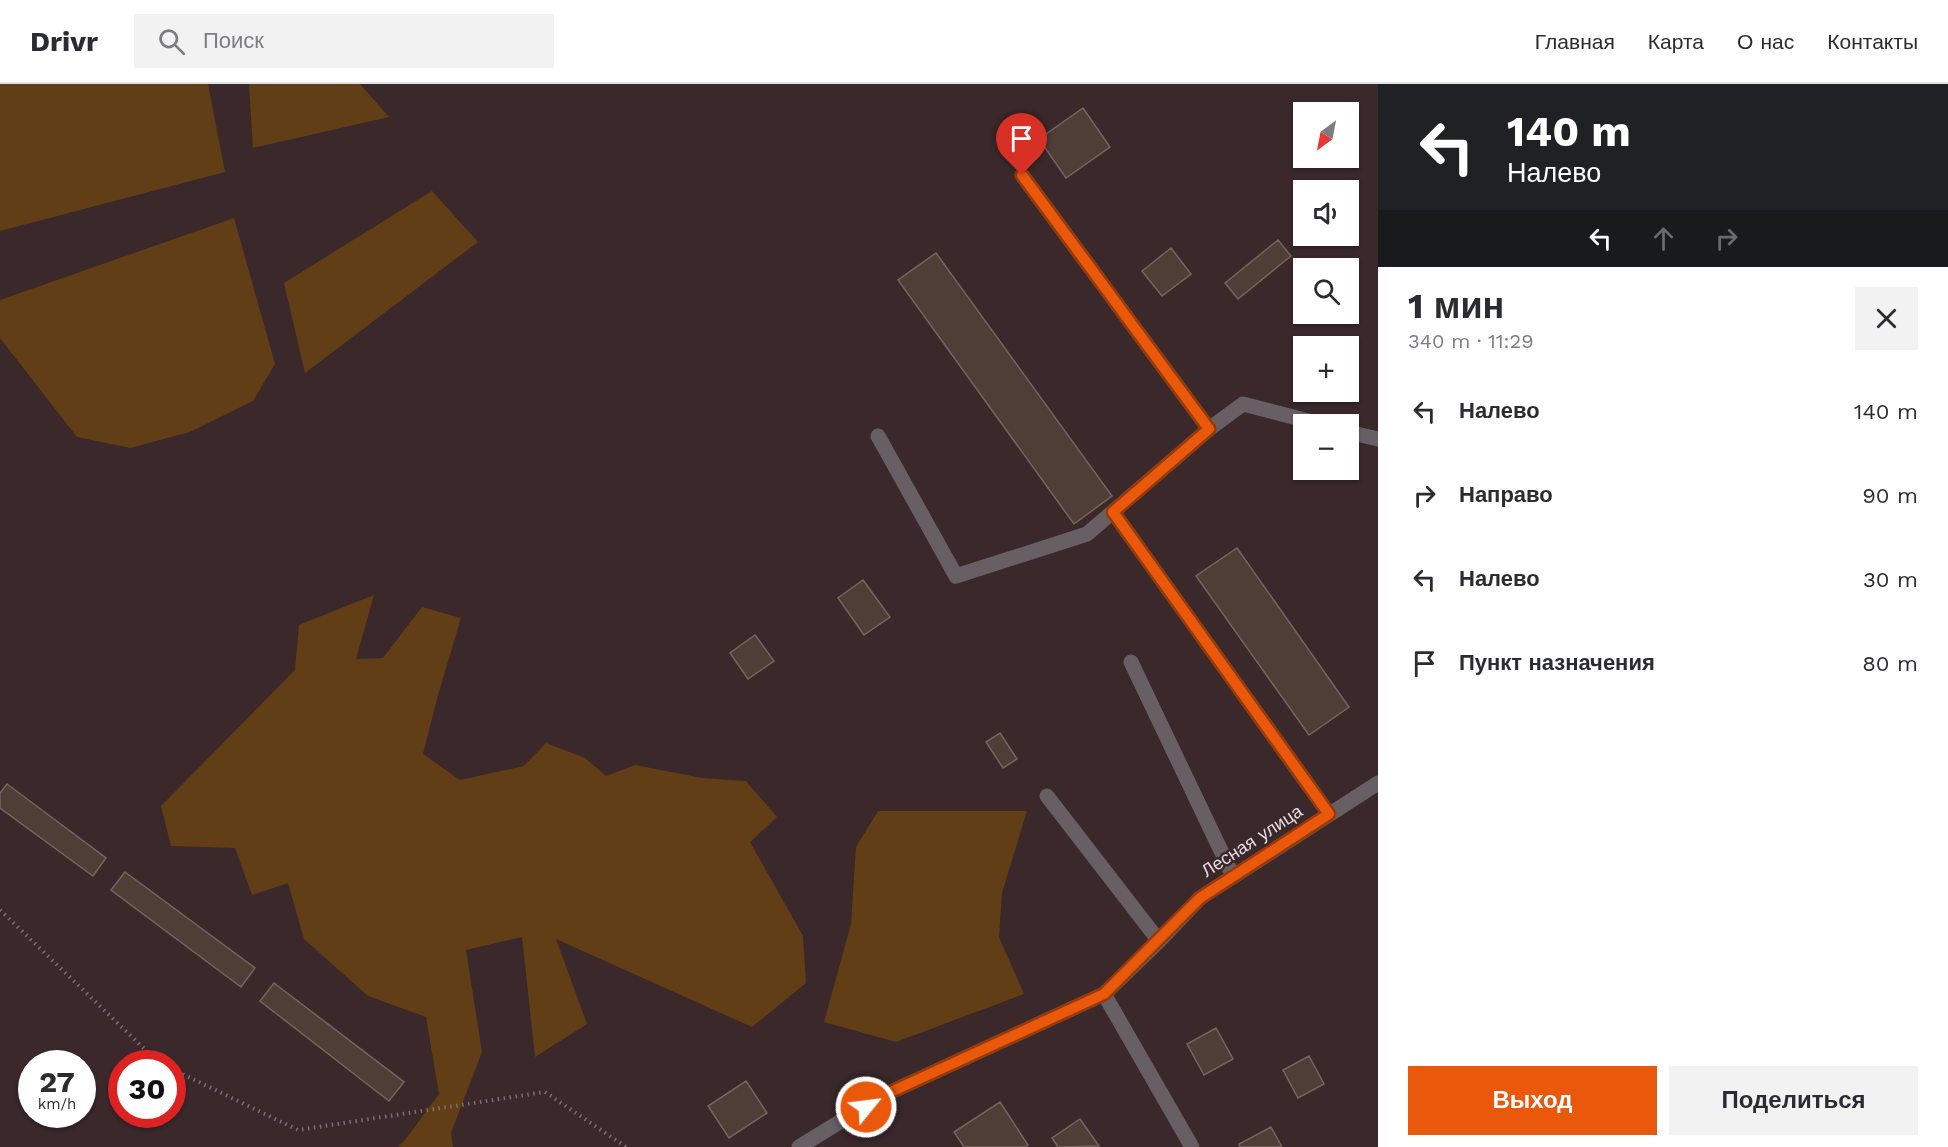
<!DOCTYPE html>
<html lang="ru">
<meta charset="utf-8">
<style>
body{margin:0;font-family:"Work Sans",sans-serif;background:#f2f2f3;color:#2b2b33;height:100vh;display:flex;flex-direction:column;font-size:22px;white-space:nowrap}
*{box-sizing:border-box;margin:0}
p{font-size:20px;color:#7c7c81}
.icon{flex:none;width:33px;height:33px;fill:none;stroke:currentColor;stroke-width:2;stroke-linecap:round;stroke-linejoin:round}
.map{position:relative;flex:1;overflow:hidden}
.details{display:flex;flex-direction:column;background:#fff;width:570px}
.details>*{flex:none}
.banner{background:#202124;color:#fff;overflow:hidden}
.needle{width:39px;rotate:212deg}
.tools{position:absolute;left:1293px;top:18px;display:grid;gap:12px}
.tools a{display:grid;place-items:center;width:66px;height:66px;border-radius:0px;background:#fff;box-shadow:0 2px 4px #0004;font-size:30px}
.speed{position:absolute;left:18px;top:966px;display:flex;gap:12px;font-size:30px;font-weight:700;text-align:center}
.speed>*{display:grid;place-content:center;width:78px;height:78px;border-radius:50%;background:#fff;box-shadow:0 2px 4px #0004;line-height:1}
.speed small{font-size:15px;font-weight:400}
.speed .limit{border:9px solid #d22;background:#fff;color:#111}
.pin{position:absolute;display:grid;place-items:center;width:51px;height:51px;color:#fff;margin:-62px -26px;border-radius:50% 50% 50% 0;rotate:-45deg;box-shadow:0 0 6px #0007}
.pin .icon{rotate:45deg}
.me{position:absolute;width:66px;margin:-33px;rotate:61deg;stroke-linejoin:round;filter:drop-shadow(0 0 4px #0008)}
.turn{display:flex;align-items:center;gap:21px;height:126px;padding:0 30px;font-size:27px}
.turn .icon{width:78px;height:78px;stroke-width:2.5}
.turn b{display:block;font-size:42px;line-height:51px}
.lanes{display:flex;align-items:center;height:57px;padding:0 30px;background:#0003;justify-content:center;gap:30px;direction:ltr}
.lanes .off{opacity:.35}
.round{display:grid;place-items:center;flex:none;width:63px;height:63px;border-radius:0px;background:#f2f2f3}
.head{display:flex;align-items:center;justify-content:space-between;height:102px;padding:0 30px}
h1{font-size:36px;font-weight:700;line-height:45px}
.primary-button{display:flex;gap:12px;margin-top:auto;padding:12px 30px}
.primary-button a{flex:1;height:69px;border-radius:0px;background:#ea580c;color:#fff;font-size:24px;font-weight:700;line-height:69px;text-align:center}
.primary-button a+a{background:#f2f2f3;color:#2b2b33}
ul{padding:0;list-style:none}
li{display:flex;align-items:center;gap:18px;height:84px;padding:0 30px}
li div{flex:1}
li b{display:block;font-size:22px}
li em{font-style:normal}
header{display:flex;align-items:center;gap:36px;box-sizing:border-box;height:84px;padding:0 30px;background:#fff;border-bottom:2px solid #e1e1e2}
header strong{font-size:28px}
nav{display:flex;gap:33px;margin-inline-start:auto;font-size:21px}
.search{width:420px;height:54px;background:#f2f2f3;display:flex;align-items:center;gap:15px;box-sizing:border-box;padding:0 21px;border-radius:0px;color:#7c7c81;font-size:22px}
main{display:flex;flex:1;min-height:0}
.map>svg:first-child{display:block}
.green{fill:#613e15}
.building{fill:#4f3d38;stroke:#78645e;stroke-width:1.5}
.lines{fill:none;stroke-linecap:round;stroke-linejoin:round}
.path{stroke:#7e6e71;stroke-width:4;stroke-dasharray:1.5 4.5;stroke-linecap:butt}
.minor{stroke:#675f64;stroke-width:15}
.route-casing{stroke:#983908;stroke-width:15}
.route{stroke:#ea580c;stroke-width:10}
.labels{text-anchor:middle;stroke-width:5;stroke-linejoin:round;paint-order:stroke}
.street-label{font-size:18px;fill:#e8dbdd;stroke:#3a282b}
</style>
<header>
<strong>Drivr</strong>
<div class="search"><svg class="icon" aria-label="search" viewBox="0 0 24 24"><circle cx="10" cy="10" r="6"/><path d="M15 15l6 6"/></svg>Поиск</div>
<nav><a>Главная</a><a>Карта</a><a>О нас</a><a>Контакты</a></nav>
</header>
<main>
<div class="map">
<svg width="1378" height="1063" viewBox="0 0 1378 1063">
<rect width="100%" height="100%" fill="#3a282b"/>
<path class="green" d="M0,0H208L225,88L0,147Z
M249,0H360L389,33L253,64Z
M432,107L478,158L305,289L284,199Z
M234,134L275,280L253,317L190,348L130,364L77,353L0,254V216Z
M374,511L356,575L383,574L422,523L461,534L438,611L423,670L460,696L524,682L546,659L585,674L606,692L635,681L702,694L746,697L777,733L750,758L803,852L806,899L752,943L556,855L587,940L535,973L522,853L466,866L482,968L451,1049L453,1063H398L405,1056L439,1010L426,933L368,912L304,855L288,799L252,811L235,764L171,762L161,722L295,586L299,541Z
M878,727H1027L1002,809L999,853L1024,910L896,958L824,938L851,840L856,763Z"/>
<path class="building" d="M1083,24L1110,63L1066,94L1039,55Z
M1278,156L1291,172L1238,215L1225,199Z
M1171,164L1191,190L1162,212L1142,187Z
M936,169L1112,412L1074,440L898,196Z
M1237,464L1349,623L1309,651L1196,492Z
M863,496L890,533L864,551L838,514Z
M755,551L774,577L748,595L730,569Z
M1000,649L1017,675L1003,684L986,658Z
M7,700L106,774L93,792L0,724V709Z
M125,788L255,884L241,903L111,806Z
M274,899L404,998L389,1017L260,917Z
M1216,944L1233,975L1204,991L1187,960Z
M1309,972L1324,1000L1298,1014L1283,986Z
M746,997L767,1029L729,1054L708,1022Z
M1000,1018L1028,1061L1025,1063H964L954,1048Z
M1080,1035L1099,1062L1058,1063L1052,1054Z
M1271,1043L1282,1063H1240L1239,1060Z"/>
<g class="lines">
<path class="path" d="M0,826L157,977L161,980
M172,985L298,1046L545,1008L626,1063"/>
<path class="minor" d="M1022,91L1209,345L1243,320L1320,340
M1348,348L1378,355
M878,352L956,492L1087,450L1209,345
M1113,428L1329,730
M1131,578L1233,792
M1047,712L1159,857
M1104,910L1192,1063
M799,1063L882,1012L1104,910L1159,857L1200,814L1378,699"/>
</g>
<g class="lines">
<g class="route-casing">
<path id="route" d="M866,1023L882,1012L1104,910L1200,814L1329,730L1113,428L1209,345L1022,91"/>
</g>
<use href="#route" class="route"/>
</g>
<g class="labels">
<g class="street-label">
<text transform="translate(1252 757) rotate(-33)" y="6">Лесная улица</text>
</g>
</g>
</svg>
<div class="tools">
<a><svg class="needle" viewBox="-14 -14 28 28"><path d="M0-13l5 13h-10z" fill="#e53935"/><path d="M0 13l5-13h-10z" fill="#7c7c81"/></svg></a>
<a><svg class="icon" aria-label="sound" viewBox="0 0 24 24"><path d="M4 9h4l5-4v14l-5-4H4zM17 9q2 3 0 6"/></svg></a>
<a><svg class="icon" aria-label="search" viewBox="0 0 24 24"><circle cx="10" cy="10" r="6"/><path d="M15 15l6 6"/></svg></a>
<a>+</a>
<a>−</a>
</div>
<div class="speed"><div>27<small>km/h</small></div><div class="limit">30</div></div>
<div class="pin" style="left:1022px;top:91px;background:#d93025"><svg class="icon" aria-label="arrive" viewBox="0 0 24 24"><path d="M6 21V4h12l-3 4 3 4H6"/></svg></div>
<svg class="me" style="left:866px;top:1023px" viewBox="-20 -20 40 40"><circle r="17" fill="#ea580c" stroke="#fff" stroke-width="3"/><path d="M0-11L8 9 0 5-8 9z" fill="#fff"/></svg>
</div>
<section class="details">
<div class="banner">
<div class="turn"><svg class="icon" aria-label="left" viewBox="0 0 24 24"><path d="M17 20v-9H6M10 6l-5 5 5 5"/></svg><div><b>140 m</b>Налево</div></div>
<div class="lanes"><svg class="icon" aria-label="left" viewBox="0 0 24 24"><path d="M17 20v-9H6M10 6l-5 5 5 5"/></svg><svg class="icon off" aria-label="ahead" viewBox="0 0 24 24"><path d="M12 20V5M6 11l6-6 6 6"/></svg><svg class="icon off" aria-label="right" viewBox="0 0 24 24"><path d="M7 20v-9h11M14 6l5 5-5 5"/></svg></div>
</div>
<div class="head"><div><h1>1 мин</h1><p>340 m · 11:29</p></div><a class="round"><svg class="icon" aria-label="close" viewBox="0 0 24 24"><path d="M6 6l12 12M18 6L6 18"/></svg></a></div>
<ul>
<li><svg class="icon" aria-label="left" viewBox="0 0 24 24"><path d="M17 20v-9H6M10 6l-5 5 5 5"/></svg><div><b>Налево</b></div><em>140 m</em></li>
<li><svg class="icon" aria-label="right" viewBox="0 0 24 24"><path d="M7 20v-9h11M14 6l5 5-5 5"/></svg><div><b>Направо</b></div><em>90 m</em></li>
<li><svg class="icon" aria-label="left" viewBox="0 0 24 24"><path d="M17 20v-9H6M10 6l-5 5 5 5"/></svg><div><b>Налево</b></div><em>30 m</em></li>
<li><svg class="icon" aria-label="arrive" viewBox="0 0 24 24"><path d="M6 21V4h12l-3 4 3 4H6"/></svg><div><b>Пункт назначения</b></div><em>80 m</em></li>
</ul>
<div class="primary-button"><a>Выход</a><a>Поделиться</a></div>
</section>
</main>
